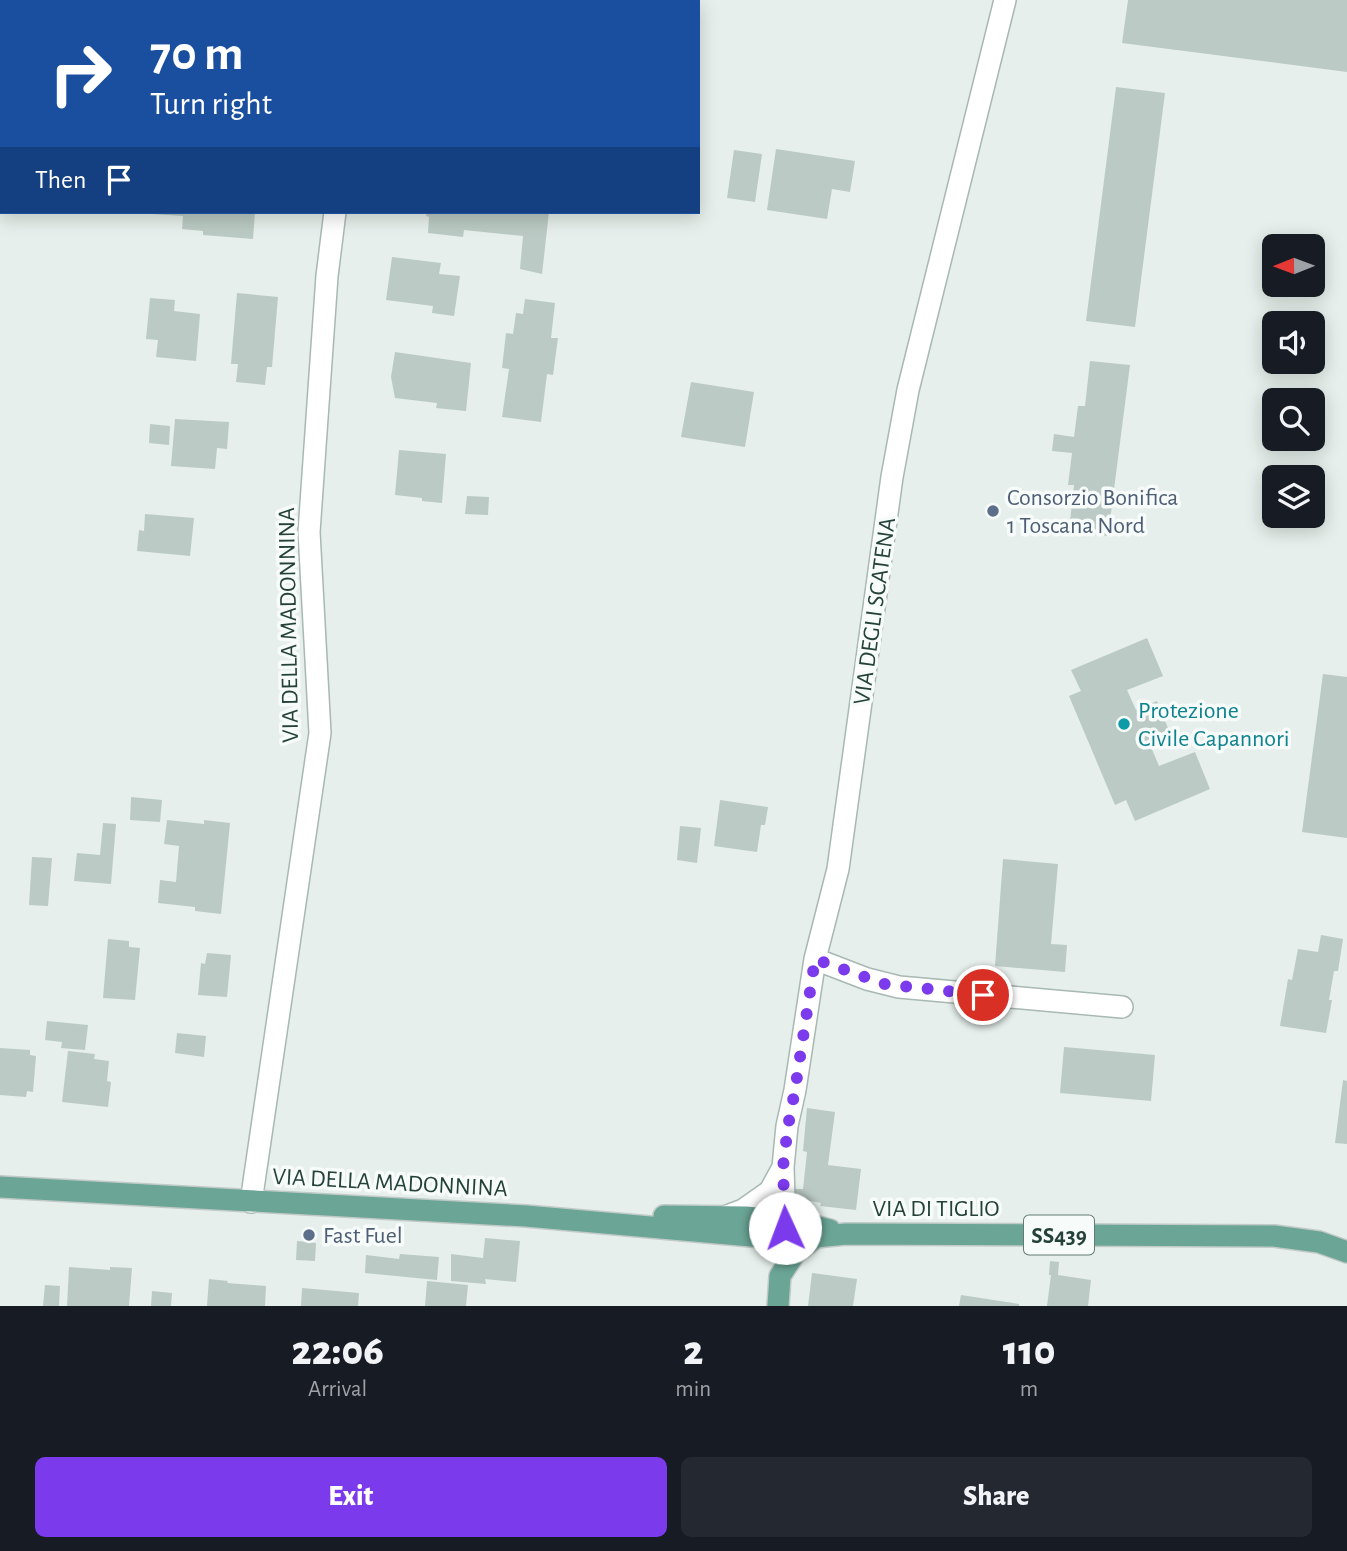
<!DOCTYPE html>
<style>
body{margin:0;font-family:"Alegreya Sans",sans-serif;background:#242831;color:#f1f3f6;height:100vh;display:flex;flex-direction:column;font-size:26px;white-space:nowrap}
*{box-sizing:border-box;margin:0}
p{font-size:23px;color:#9ea1a6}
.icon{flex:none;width:38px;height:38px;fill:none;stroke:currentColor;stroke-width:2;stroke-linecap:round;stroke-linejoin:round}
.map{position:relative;height:1306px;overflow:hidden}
.details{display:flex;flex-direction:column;background:#171b24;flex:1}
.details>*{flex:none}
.banner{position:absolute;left:0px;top:0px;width:700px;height:214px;box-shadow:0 4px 18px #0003;background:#1a4fa0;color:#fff;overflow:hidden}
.needle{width:46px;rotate:269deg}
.tools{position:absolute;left:1262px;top:234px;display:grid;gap:14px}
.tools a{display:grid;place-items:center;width:63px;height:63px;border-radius:10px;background:#171b24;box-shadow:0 4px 18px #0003;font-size:35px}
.pin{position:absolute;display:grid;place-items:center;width:60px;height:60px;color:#fff;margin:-30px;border:4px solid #fff;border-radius:50%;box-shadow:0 2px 7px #0007}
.me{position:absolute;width:77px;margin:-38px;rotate:358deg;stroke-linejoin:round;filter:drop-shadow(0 0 5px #0008)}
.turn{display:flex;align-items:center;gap:24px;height:147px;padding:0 35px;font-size:32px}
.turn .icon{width:91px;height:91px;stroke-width:2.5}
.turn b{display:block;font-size:49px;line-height:60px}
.then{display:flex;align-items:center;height:66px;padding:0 35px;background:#0003;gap:14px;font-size:26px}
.eta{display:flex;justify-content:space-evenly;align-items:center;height:119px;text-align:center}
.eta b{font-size:42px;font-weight:800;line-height:49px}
.primary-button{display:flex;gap:14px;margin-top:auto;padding:14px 35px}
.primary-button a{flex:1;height:80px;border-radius:10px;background:#7c3aed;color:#fff;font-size:28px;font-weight:800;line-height:80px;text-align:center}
.primary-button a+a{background:#242831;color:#f1f3f6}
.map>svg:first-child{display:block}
.building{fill:#bbcac4}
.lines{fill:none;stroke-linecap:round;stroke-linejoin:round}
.minor-casing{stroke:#a8b8b2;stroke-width:24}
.major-casing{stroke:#c2cac8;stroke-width:24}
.minor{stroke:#fff;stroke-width:21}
.major{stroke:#6aa596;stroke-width:21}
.route{stroke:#7c3aed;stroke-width:12;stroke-dasharray:0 21.6}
.service-dot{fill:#5c6f8a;stroke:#f7fbf9;stroke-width:2.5}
.culture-dot{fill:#0f9aa8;stroke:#f7fbf9;stroke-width:2.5}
.labels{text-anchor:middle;stroke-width:7;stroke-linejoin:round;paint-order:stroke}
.shield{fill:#f7fbf9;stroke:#637a73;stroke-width:2}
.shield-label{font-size:23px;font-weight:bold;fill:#24423a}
.service-label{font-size:24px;fill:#4e5e75;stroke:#f7fbf9;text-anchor:start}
.street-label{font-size:24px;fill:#24423a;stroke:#f7fbf9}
.culture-label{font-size:24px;fill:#0d838f;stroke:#f7fbf9;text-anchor:start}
</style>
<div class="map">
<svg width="1347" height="1306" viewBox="0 0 1347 1306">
<rect width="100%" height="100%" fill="#e6efeb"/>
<path class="building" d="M1128,0H1347V72L1122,43Z
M1116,87L1165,93L1135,327L1086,321Z
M776,149L855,161L850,192L832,189L827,219L767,210Z
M734,150L762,154L755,202L727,198Z
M152,212H255L253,239L203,235V231L182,229L183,216L152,214Z
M427,212H549L542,274L520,269L523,236L464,230L463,237L428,233L429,217L426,216Z
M392,257L441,263L439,274L460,276L454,316L432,313L433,306L386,300Z
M237,293L278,297L272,367H267L265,385L236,382L238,364H231Z
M150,298L175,300L174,311L200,314L196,361L156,357L158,340L146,339Z
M525,299L555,303L551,338H558L553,375L547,374L541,422L502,417L509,369L502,368L506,333L513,334L516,313L523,314Z
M395,352L471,363L466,411L436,408L437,403L395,398L391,377Z
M1090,361L1130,365L1108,536L1069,531L1074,485H1068L1072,453L1052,451L1054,434L1074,437L1078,406H1085Z
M691,382L754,392L745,447L681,437Z
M175,419L229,422L227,449L217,448L215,469L171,466Z
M150,424L170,426L169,445L149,443Z
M399,450L446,454L442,503L422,501V498L395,495Z
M467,496L489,497L488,515L465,514Z
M145,514L194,518L190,556L137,551L139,530L144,531Z
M1147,638L1163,676L1127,690L1136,710L1157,701L1172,738L1151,747L1159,766L1195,752L1210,789L1135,821L1126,800L1115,805L1069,696L1081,691L1071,670Z
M1323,674L1347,677V838L1302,832Z
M131,797L162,800L160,822L130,820Z
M720,800L768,807L765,825H761L757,852L714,846Z
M167,820L204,824V820L230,823L221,914L195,911V907L158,903L160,880L176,882L179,846L164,844Z
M103,823L116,824L111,884L74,881L77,853L100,855Z
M680,826L701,828L697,863L677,860Z
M32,857L52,858L48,906L29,905Z
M1003,859L1058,864L1051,944L1067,945L1065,972L995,966Z
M1321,935L1343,939L1338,971H1334L1329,1000H1332L1326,1033L1280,1026L1288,979L1292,980L1298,949L1318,952Z
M108,939L129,941V947L140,948L135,1000L103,998Z
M207,953L231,955L227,997L198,995L201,963L205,964Z
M47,1021L88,1025L85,1050L61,1048L62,1042L45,1040Z
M177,1033L206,1036L204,1057L175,1053Z
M1064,1047L1155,1055L1151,1101L1060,1093Z
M0,1048L30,1050V1055L36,1056L33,1092L27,1091L26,1097L0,1095Z
M68,1051L95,1054L94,1059L109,1061L107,1081L111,1082L108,1107L62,1102Z
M1343,1080L1347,1081V1144L1335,1143Z
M807,1108L835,1112L828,1165L861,1169L856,1210L820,1206L821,1203L794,1198L795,1189H803L807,1152L803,1151Z
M485,1238L520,1241L516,1282L485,1279L486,1284L451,1281V1254L483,1258Z
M297,1241L316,1243L315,1261L296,1260Z
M400,1254L439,1257L437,1280L365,1273L366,1255L399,1259Z
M1050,1261L1059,1262L1058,1275L1091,1280L1088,1306H1047L1051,1275H1049Z
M69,1267L110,1270V1267L132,1268L129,1306H67Z
M812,1273L857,1279L853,1306H808Z
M209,1279L228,1281L227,1283L266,1286L265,1306H207Z
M427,1281L468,1285L466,1306H425Z
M45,1285L60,1286L59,1306H43Z
M302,1288L359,1293L358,1306H301Z
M152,1291L172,1293L171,1306H151Z
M961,1295L1019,1304V1306H959Z"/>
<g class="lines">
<g class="minor-casing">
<path id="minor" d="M351,0V2
M815,959L867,979L899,987L1122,1007
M251,1202L320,733L309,532L327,276L335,212
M727,1216L743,1210L770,1191L782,1169
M785,1228L783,1167L787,1126L795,1090L815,959L838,869L892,477L908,390L1005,0"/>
</g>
<g class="major-casing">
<path id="major" d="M0,1187L526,1216L785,1239L816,1237
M664,1216L746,1217L799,1222L830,1230
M778,1306L780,1276L795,1253L816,1237L846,1234L1274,1236L1319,1242L1347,1252"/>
</g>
<use href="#minor" class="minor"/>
<use href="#major" class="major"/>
</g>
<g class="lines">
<path class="route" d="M785,1228L783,1167L788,1126L795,1090L815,959L884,984L983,995"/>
</g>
<g class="service-dot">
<circle cx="993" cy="511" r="7"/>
<circle cx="309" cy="1235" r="7"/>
</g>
<circle class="culture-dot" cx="1124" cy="724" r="7"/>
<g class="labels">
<rect class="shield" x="1024" y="1215.5" width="70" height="39" rx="5"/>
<g class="shield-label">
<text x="1059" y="1243">SS439</text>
</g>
<g class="service-label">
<text x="1007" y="505">Consorzio Bonifica<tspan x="1007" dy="28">1 Toscana Nord</tspan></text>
<text x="323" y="1243">Fast Fuel</text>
</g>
<g class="street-label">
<text transform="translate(874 611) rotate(-82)" y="8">VIA DEGLI SCATENA</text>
<text transform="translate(288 625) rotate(-91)" y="8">VIA DELLA MADONNINA</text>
<text transform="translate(390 1182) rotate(3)" y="8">VIA DELLA MADONNINA</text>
<text x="936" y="1216">VIA DI TIGLIO</text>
</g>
<g class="culture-label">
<text x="1138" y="718">Protezione<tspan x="1138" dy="28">Civile Capannori</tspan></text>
</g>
</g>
</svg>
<div class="tools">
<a><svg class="needle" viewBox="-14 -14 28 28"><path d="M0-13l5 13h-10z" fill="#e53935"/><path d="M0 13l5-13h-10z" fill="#9ea1a6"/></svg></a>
<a><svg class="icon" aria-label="sound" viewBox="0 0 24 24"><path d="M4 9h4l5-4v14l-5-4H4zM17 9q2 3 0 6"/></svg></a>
<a><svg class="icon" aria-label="search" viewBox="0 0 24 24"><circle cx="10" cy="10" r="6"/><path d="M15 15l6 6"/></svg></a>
<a><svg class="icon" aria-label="layers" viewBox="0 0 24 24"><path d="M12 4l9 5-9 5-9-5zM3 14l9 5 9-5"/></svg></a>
</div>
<div class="pin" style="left:983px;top:995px;background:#d93025"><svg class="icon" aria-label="arrive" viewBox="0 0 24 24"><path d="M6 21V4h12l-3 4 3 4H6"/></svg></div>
<svg class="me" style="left:785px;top:1228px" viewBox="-20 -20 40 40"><circle r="19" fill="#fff"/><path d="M0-13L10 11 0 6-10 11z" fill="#7c3aed"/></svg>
<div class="banner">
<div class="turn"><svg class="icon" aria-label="right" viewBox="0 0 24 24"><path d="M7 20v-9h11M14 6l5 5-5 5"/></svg><div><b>70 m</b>Turn right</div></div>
<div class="then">Then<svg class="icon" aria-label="arrive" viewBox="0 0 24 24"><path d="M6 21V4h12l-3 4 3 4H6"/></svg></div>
</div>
</div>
<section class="details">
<div class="eta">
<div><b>22:06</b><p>Arrival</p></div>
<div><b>2</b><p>min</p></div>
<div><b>110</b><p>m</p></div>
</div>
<div class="primary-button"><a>Exit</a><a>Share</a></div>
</section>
